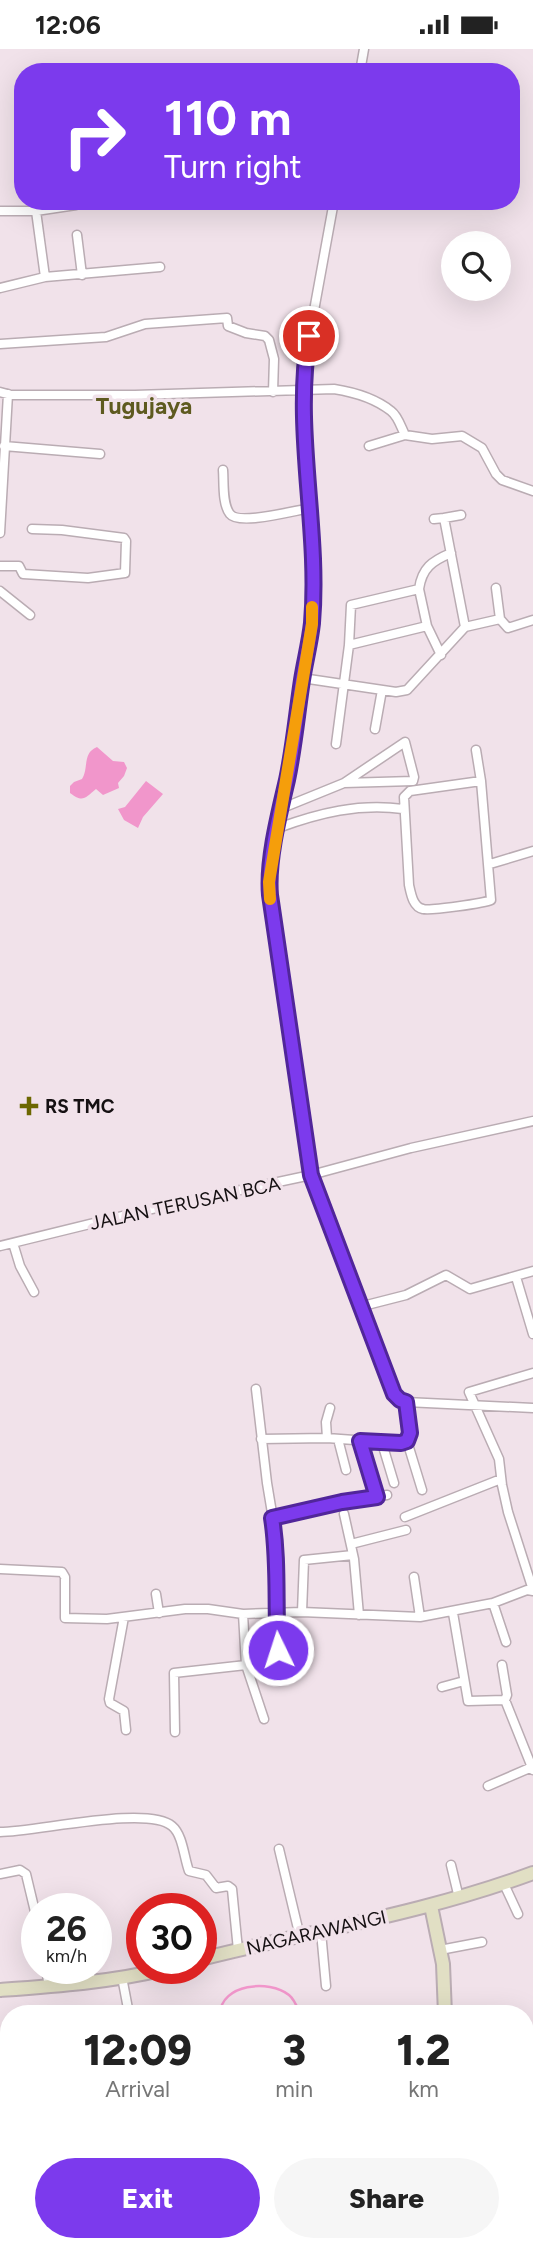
<!DOCTYPE html>
<style>
body{margin:0;font-family:Figtree,sans-serif;background:#f6f6f6;color:#222;height:100vh;display:flex;flex-direction:column;font-size:26px;white-space:nowrap}
*{box-sizing:border-box;margin:0}
p{font-size:23px;color:#767676}
.icon{flex:none;width:38px;height:38px;fill:none;stroke:currentColor;stroke-width:2;stroke-linecap:round;stroke-linejoin:round}
.map{position:relative;flex:1;overflow:hidden}
.drawer{position:absolute;left:0px;top:1956px;width:534px;height:247px;display:flex;flex-direction:column;background:#fff;border-radius:28px 28px 0 0;box-shadow:0 7px 28px #0002}
.drawer>*{flex:none}
.hud{position:absolute;left:14px;top:14px;width:506px;height:147px;border-radius:28px;box-shadow:0 7px 28px #0002;background:#7c3aed;color:#fff;overflow:hidden}
.tools{position:absolute;left:441px;top:182px;display:grid;gap:14px}
.tools a{display:grid;place-items:center;width:70px;height:70px;border-radius:50%;background:#fff;box-shadow:0 7px 28px #0002;font-size:35px}
.speed{position:absolute;left:21px;top:1844px;display:flex;gap:14px;font-size:35px;font-weight:700;text-align:center}
.speed>*{display:grid;place-content:center;width:91px;height:91px;border-radius:50%;background:#fff;box-shadow:0 7px 28px #0002;line-height:1}
.speed small{font-size:18px;font-weight:400}
.speed .limit{border:10px solid #d22;background:#fff;color:#111}
.pin{position:absolute;display:grid;place-items:center;width:60px;height:60px;color:#fff;margin:-30px;border:4px solid #fff;border-radius:50%;box-shadow:0 2px 7px #0007}
.me{position:absolute;width:77px;margin:-38px;rotate:356deg;stroke-linejoin:round;filter:drop-shadow(0 0 5px #0008)}
.turn{display:flex;align-items:center;gap:24px;height:147px;padding:0 35px;font-size:32px}
.turn .icon{width:91px;height:91px;stroke-width:2.5}
.turn b{display:block;font-size:49px;line-height:60px}
.eta{display:flex;justify-content:space-evenly;align-items:center;height:119px;text-align:center}
.eta b{font-size:42px;font-weight:800;line-height:49px}
.primary-button{display:flex;gap:14px;margin-top:auto;padding:14px 35px}
.primary-button a{flex:1;height:80px;border-radius:42px;background:#7c3aed;color:#fff;font-size:28px;font-weight:800;line-height:80px;text-align:center}
.primary-button a+a{background:#f6f6f6;color:#222}
.status{display:flex;justify-content:space-between;align-items:center;height:49px;padding:0 35px;background:#fff;direction:ltr}
.status svg{height:19px;fill:currentColor}
.map>svg:first-child{display:block}
.water{fill:#f196cb}
.lines{fill:none;stroke-linecap:round;stroke-linejoin:round}
.stream{stroke:#f196cb;stroke-width:2.5}
.street-casing{stroke:#baacb3;stroke-width:11}
.secondary-casing{stroke:#baacb3;stroke-width:16}
.street{stroke:#fff;stroke-width:8}
.secondary{stroke:#e1dfc4;stroke-width:12}
.route-casing{stroke:#51269a;stroke-width:18}
.route{stroke:#7c3aed;stroke-width:12}
.slow{stroke:#f59e0b;stroke-width:12}
.poi-dot{fill:#6c6700;stroke:#f1e2ea;stroke-width:2.5}
.labels{text-anchor:middle;stroke-width:7;stroke-linejoin:round;paint-order:stroke}
.poi-label{font-size:19px;font-weight:bold;fill:#151012;stroke:#f1e2ea;text-anchor:start}
.street-label{font-size:19px;fill:#151012;stroke:#f1e2ea}
.quarter-label{font-size:23px;font-weight:bold;fill:#5e5a1f;stroke:#f1e2ea}
</style>
<div class="status"><b>12:06</b><svg viewBox="0 0 49 12"><path d="M0 12V9h3v3zM5 12V6h3v6zM10 12V3h3v9zM15 12V0h3v12zM26 1h20v11H26zM47 4h2v5h-2z"/></svg></div>
<div class="map">
<svg width="533" height="2203" viewBox="0 0 533 2203">
<rect width="100%" height="100%" fill="#f1e2ea"/>
<path class="water" d="M97,698L113,712L124,713L127,719L124,727L118,734L119,739L103,746L96,740C85,749 83,754 70,744V737L74,733L82,730C89,719 82,704 97,698Z
M146,732L163,745L143,768L138,779L124,771L118,760L125,758Z"/>
<g class="lines">
<path class="stream" d="M220,1965C221,1935 269,1930 289,1946C295,1951 297,1958 300,1965
M525,1995L533,1994"/>
<g class="street-casing">
<path id="street" d="M360,23L364,0
M36,152V162L76,156
M334,152L305,311V380L313,520L312,575L269,833L274,888L311,1126L359,1258L397,1348L406,1353L533,1359
M0,162H36L45,228
M77,186L82,226
M0,239L45,228L160,218
M0,295L106,288L145,275L227,269L228,277L246,284L265,287L269,291L274,310L273,343
M0,343L11,346H135L334,340C353,343 376,350 391,362C398,367 401,378 405,386L432,390L462,387L482,399L496,425L502,431L533,442
M4,397L100,405
M369,397L405,386
M223,421C224,433 222,455 230,465C239,477 296,461 311,459
M444,469L461,466
M434,470L444,469L465,578
M0,484L8,345
M0,517H19L23,525L88,529L125,524L126,492L124,489L62,481L32,480
M419,540C422,519 432,512 451,504
M0,542L30,566
M500,570L508,579L533,571
M349,596L427,577
M302,629L396,643L407,641L465,578L500,570L496,539
M375,680L382,641
M336,695L349,596L351,556L419,540L427,577L441,606
M476,701L481,732L410,742L404,748L409,836C411,845 413,858 423,860C430,862 485,854 491,851L481,732
M280,760L344,734L413,732L414,728L405,693L344,734
M278,779C319,764 359,754 403,760
M490,815L533,802
M13,1194L20,1217L34,1243
M0,1197L147,1161L311,1126L411,1099L533,1072
M516,1228L533,1285
M359,1258L406,1246L446,1226L470,1240L533,1222
M533,1324L469,1343L499,1410L502,1436L508,1463L533,1541
M256,1340L267,1434L277,1494L275,1563L278,1609
M406,1353L409,1383L407,1392L422,1441
M327,1389L326,1373L330,1359
M261,1390L327,1389L395,1394L407,1392
M338,1390L346,1421
M360,1392L377,1448
M382,1394L394,1434
M344,1465L354,1510L359,1566
M405,1468L501,1430
M272,1469L345,1452L387,1446
M351,1495L406,1481
M0,1520L62,1523L65,1528V1569L107,1570L185,1560H208L243,1565L302,1563L420,1568L493,1554L527,1541L533,1542
M414,1528L420,1568
M156,1545L159,1564
M493,1554L506,1593
M302,1563L304,1511L353,1506
M453,1564L468,1652L505,1651L533,1721
M243,1565L246,1616L264,1670
M124,1568L109,1650L110,1654L124,1662L126,1681
M502,1616L507,1646L505,1651
M442,1638L464,1632
M175,1683L174,1624L246,1616
M488,1737L532,1718
M0,1783C36,1783 147,1756 172,1777C183,1786 184,1809 189,1822L206,1826L216,1839L228,1837L232,1840L238,1901
M279,1800L300,1888
M451,1816L459,1849
M0,1825L20,1821L26,1825L37,1871
M504,1835L518,1865
M321,1883L326,1937
M440,1901L482,1893
M46,1920L49,1938
M89,1920L91,1932
M122,1928L129,1965
M525,2140L533,2146
M220,2194L221,2203"/>
</g>
<g class="secondary-casing">
<path id="secondary" d="M431,1857L443,1915L445,1965
M201,1910C312,1882 425,1864 533,1824
M0,1941C55,1937 112,1933 165,1920
M0,2056L9,2064
M525,2112L533,2118
M0,2180L9,2178
M442,2194L446,2203"/>
</g>
<use href="#street" class="street"/>
<use href="#secondary" class="secondary"/>
</g>
<g class="lines">
<g class="route-casing">
<path id="route" d="M278,1601C275,1556 279,1513 272,1469L342,1453L377,1448L360,1392L401,1394L407,1392L410,1384L406,1353L400,1351L394,1345L311,1126L270,846C267,812 279,765 287,731C294,698 297,664 302,631C305,612 310,593 312,574C320,479 293,381 309,287"/>
</g>
<use href="#route" class="route"/>
<path class="slow" d="M270,850L269,833L312,575V558"/>
</g>
<path class="poi-dot" d="M25.5 1046.5h7v7h7v7h-7v7h-7v-7h-7v-7h7z"/>
<g class="labels">
<g class="poi-label">
<text x="45" y="1064">RS TMC</text>
</g>
<g class="street-label">
<text transform="translate(185 1154) rotate(-12)" y="7">JALAN TERUSAN BCA</text>
<text transform="translate(316 1883) rotate(-13)" y="7">NAGARAWANGI</text>
</g>
<g class="quarter-label">
<text x="144" y="365">Tugujaya</text>
</g>
</g>
</svg>
<div class="tools">
<a><svg class="icon" aria-label="search" viewBox="0 0 24 24"><circle cx="10" cy="10" r="6"/><path d="M15 15l6 6"/></svg></a>
</div>
<div class="speed"><div>26<small>km/h</small></div><div class="limit">30</div></div>
<div class="pin" style="left:309px;top:287px;background:#d93025"><svg class="icon" aria-label="arrive" viewBox="0 0 24 24"><path d="M6 21V4h12l-3 4 3 4H6"/></svg></div>
<svg class="me" style="left:278px;top:1601px" viewBox="-20 -20 40 40"><circle r="17" fill="#7c3aed" stroke="#fff" stroke-width="3"/><path d="M0-11L8 9 0 5-8 9z" fill="#fff"/></svg>
<div class="hud">
<div class="turn"><svg class="icon" aria-label="right" viewBox="0 0 24 24"><path d="M7 20v-9h11M14 6l5 5-5 5"/></svg><div><b>110 m</b>Turn right</div></div>
</div>
<section class="drawer">
<div class="eta">
<div><b>12:09</b><p>Arrival</p></div>
<div><b>3</b><p>min</p></div>
<div><b>1.2</b><p>km</p></div>
</div>
<div class="primary-button"><a>Exit</a><a>Share</a></div>
</section>
</div>
